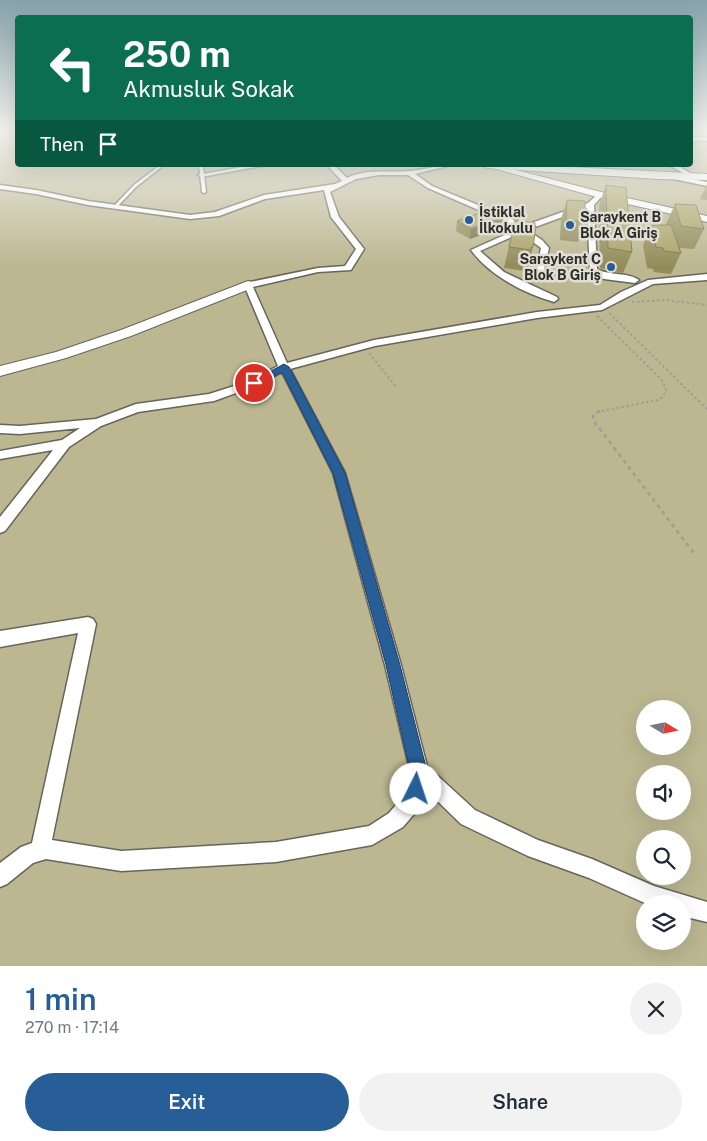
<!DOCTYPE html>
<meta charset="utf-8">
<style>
body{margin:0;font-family:"Public Sans",sans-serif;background:#f2f2f3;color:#1f2937;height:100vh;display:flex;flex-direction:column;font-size:19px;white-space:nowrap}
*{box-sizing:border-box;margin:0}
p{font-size:16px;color:#747a83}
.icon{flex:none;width:28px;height:28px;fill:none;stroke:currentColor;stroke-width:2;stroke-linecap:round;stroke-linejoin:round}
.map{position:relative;height:966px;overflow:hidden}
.drawer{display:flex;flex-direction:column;background:#fff;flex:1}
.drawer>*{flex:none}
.banner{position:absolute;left:15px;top:15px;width:678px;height:152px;border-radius:5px;box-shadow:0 5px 20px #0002;background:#0b6e4f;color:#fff;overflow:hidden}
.needle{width:32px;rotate:100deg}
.controls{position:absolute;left:636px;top:700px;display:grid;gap:10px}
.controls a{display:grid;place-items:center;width:55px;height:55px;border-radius:50%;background:#fff;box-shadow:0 5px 20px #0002;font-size:25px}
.pin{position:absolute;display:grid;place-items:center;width:42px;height:42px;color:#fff;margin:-21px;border:2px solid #fff;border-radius:50%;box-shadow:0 1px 5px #0007}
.me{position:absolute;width:55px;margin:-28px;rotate:4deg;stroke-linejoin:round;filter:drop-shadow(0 0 4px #0008)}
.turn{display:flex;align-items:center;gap:18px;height:105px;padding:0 25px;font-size:22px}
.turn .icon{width:65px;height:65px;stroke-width:2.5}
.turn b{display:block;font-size:35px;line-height:42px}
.then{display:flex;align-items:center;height:48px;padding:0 25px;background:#0003;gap:10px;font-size:19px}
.round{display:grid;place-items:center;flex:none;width:52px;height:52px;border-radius:26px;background:#f2f2f3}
.overview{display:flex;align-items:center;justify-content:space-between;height:85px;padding:0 25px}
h1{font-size:30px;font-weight:600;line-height:38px;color:#285e97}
.primary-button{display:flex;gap:10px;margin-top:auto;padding:10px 25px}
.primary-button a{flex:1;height:58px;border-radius:30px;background:#285e97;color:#fff;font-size:20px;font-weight:600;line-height:58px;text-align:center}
.primary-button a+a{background:#f2f2f3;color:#1f2937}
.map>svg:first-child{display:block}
.green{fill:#bcb791;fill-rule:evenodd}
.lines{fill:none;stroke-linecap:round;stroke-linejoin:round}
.lane-casing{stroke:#66655c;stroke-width:3}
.street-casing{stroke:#66655c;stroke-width:3}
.secondary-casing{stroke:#66655c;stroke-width:2}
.primary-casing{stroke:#66655c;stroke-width:2}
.path-far1{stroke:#9e9d96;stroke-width:2;stroke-dasharray:2.5 2.5;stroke-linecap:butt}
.path{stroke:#9e9d96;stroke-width:2.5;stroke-dasharray:4 4;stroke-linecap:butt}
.lane{fill:#fff;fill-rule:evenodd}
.street{fill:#fff;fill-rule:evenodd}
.secondary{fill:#fff;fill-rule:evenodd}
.primary{fill:#fff;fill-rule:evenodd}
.wall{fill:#938c59}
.shaded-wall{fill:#787248}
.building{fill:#aba367;stroke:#787248}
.route{fill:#285e97;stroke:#1a3d62}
.poi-dot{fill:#285e97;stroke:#e0dfd5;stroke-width:2}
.labels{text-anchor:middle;stroke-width:5;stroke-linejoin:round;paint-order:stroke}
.far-poi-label{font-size:14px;font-weight:bold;fill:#2d2c29;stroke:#e0dfd5;text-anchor:start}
</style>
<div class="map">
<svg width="707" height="966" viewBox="0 0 707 966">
<rect width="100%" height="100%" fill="#e0dfd5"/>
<path class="green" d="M0,131H17L18,165H690V131H707V966H0ZM645,709H682V746H645ZM645,774H682V811H645ZM645,839H682V876H645ZM645,904H682V941H645Z"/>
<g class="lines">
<g class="lane-casing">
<path id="lane" d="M160,165H164L136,187L117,207H115V205L134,185Z
M199,165H203L206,192L204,193L202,192Z"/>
</g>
<g class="street-casing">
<path id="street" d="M690,137H707V141H690Z
M252,165H267L201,177L198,175Z
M327,165H334L347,178C366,168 389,173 409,171C424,170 437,165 452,165L415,174L432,186L526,225L588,203L598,194H602V196L594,205L597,269C610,276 628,272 639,280L635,283L604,279L590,272L587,208L527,230L542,240L549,248L543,273L536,271L541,248L521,233L480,251L504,272L557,297L558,299L554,302C524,293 490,276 471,250L520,228L428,188L408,175H379L356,179L330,192L339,217L364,249L351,270L318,272L253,287L287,363L374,340L537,312L600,305L621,292L648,280L707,274V280L653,284L602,310L537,318L375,346L290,369L345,473L401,665L427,766L475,810L538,840L592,859L654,886L707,902V922L682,916V904H647L589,878L528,856L461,824L425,789L415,813L403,827L372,845L276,862L121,871L46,859L33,863L7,884L0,887V863L21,847L32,843L78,633L0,647V631L88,617L93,619L96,624L52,840L121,851L276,842L369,826L389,813L401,799L407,788L410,771L385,665L333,473L282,372L258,385L214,401L138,412L101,426L69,447L5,531L0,533V517L53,450L0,459V451L62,440L80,428L20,434L0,433V425L20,426L96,419L136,404L209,394L250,381L278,366L244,285L245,283L318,268L345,266L356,249L331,217L324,190L265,199L219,216L190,219L88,205L36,194L0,189V185L36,190L88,201L190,215L215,212L264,195L335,184L342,181Z
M669,165H677L690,173L685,174Z
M671,175L707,182V186L669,178L668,177Z"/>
</g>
<g class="secondary-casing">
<path id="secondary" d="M482,165H496L601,192L707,216V222L597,197Z
M248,281L252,282L254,285L252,288L131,336L66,358L0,376V366L56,352L121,330Z"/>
</g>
<g class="primary-casing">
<path id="primary" d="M482,165H531L707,174V180L659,179L487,168Z"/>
</g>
<path class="path-far1" d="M632,302L664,300L707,305
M609,313L707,409
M369,353L397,388
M597,412L658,400L663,397L666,390L662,380L597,316"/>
<path class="path" d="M600,411L593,414V420L696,556"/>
<use href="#lane" class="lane"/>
<use href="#street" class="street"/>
<use href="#secondary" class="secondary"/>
<use href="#primary" class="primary"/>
</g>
<path class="wall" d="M707,184V200L700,199Z
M606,185L632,252L623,273L600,268L599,205Z
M567,200L585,222L578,242L560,240L561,219Z
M675,204L704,229L694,249L679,248L681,253L671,274L654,272L653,269L647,268L643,245L651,225H666V224Z
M515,220L533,247L528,268L526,267L525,271L504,268Z
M457,221L502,227L470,239L456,231Z"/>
<path class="shaded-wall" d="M504,217L502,227L470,239L471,229Z"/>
<path class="building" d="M606,185L626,188L632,252L608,248Z
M567,200L585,201V222L566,220Z
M675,204L696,205L704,229L681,226Z
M490,209L504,217L471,229L457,221Z
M515,220L535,223V226H536L533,247H531V250L509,247Z
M651,225H671L681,253L664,251L663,248L656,247Z"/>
<linearGradient id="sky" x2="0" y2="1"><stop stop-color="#85a2aa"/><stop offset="0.49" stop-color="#f1f1ec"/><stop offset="1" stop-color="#f1f1ec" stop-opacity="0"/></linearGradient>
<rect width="707" height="267" fill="url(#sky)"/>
<path class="route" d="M284,364L289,367L345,473L400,665L427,771L422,795L416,797L410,795L407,789L410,771L386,665L333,473L282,372L257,385H250L249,383Z"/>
<g class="poi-dot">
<circle cx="469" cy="220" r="5"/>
<circle cx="570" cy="225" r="5"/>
<circle cx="611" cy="267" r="5"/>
</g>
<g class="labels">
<g class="far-poi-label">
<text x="479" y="217">İstiklal<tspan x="479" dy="16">İlkokulu</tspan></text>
<text x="580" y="222">Saraykent B<tspan x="580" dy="16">Blok A Giriş</tspan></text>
<text x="601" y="264" text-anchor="end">Saraykent C<tspan x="601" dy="16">Blok B Giriş</tspan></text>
</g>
</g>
</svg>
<div class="controls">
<a><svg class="needle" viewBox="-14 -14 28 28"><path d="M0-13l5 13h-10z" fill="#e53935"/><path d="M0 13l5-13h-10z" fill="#747a83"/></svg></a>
<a><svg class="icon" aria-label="sound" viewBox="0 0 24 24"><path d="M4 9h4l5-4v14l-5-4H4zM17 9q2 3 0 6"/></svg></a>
<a><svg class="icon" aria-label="search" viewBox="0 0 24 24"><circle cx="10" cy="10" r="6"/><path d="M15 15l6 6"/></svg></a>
<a><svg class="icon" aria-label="layers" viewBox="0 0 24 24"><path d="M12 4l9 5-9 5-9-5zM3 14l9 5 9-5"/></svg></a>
</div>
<div class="pin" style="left:254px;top:383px;background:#d93025"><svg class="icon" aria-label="arrive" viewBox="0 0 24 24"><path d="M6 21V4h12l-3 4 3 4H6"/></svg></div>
<svg class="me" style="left:416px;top:789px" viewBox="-20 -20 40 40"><circle r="19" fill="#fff"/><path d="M0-13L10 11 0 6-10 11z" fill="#285e97"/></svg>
<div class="banner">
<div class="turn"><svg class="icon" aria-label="left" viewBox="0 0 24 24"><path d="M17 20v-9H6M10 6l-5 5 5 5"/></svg><div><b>250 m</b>Akmusluk Sokak</div></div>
<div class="then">Then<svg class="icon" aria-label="arrive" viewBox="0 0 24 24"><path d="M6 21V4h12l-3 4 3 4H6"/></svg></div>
</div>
</div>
<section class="drawer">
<div class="overview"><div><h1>1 min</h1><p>270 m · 17:14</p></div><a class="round"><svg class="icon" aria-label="close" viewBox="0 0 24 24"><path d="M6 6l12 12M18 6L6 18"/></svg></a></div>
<div class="primary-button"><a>Exit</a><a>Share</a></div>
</section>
